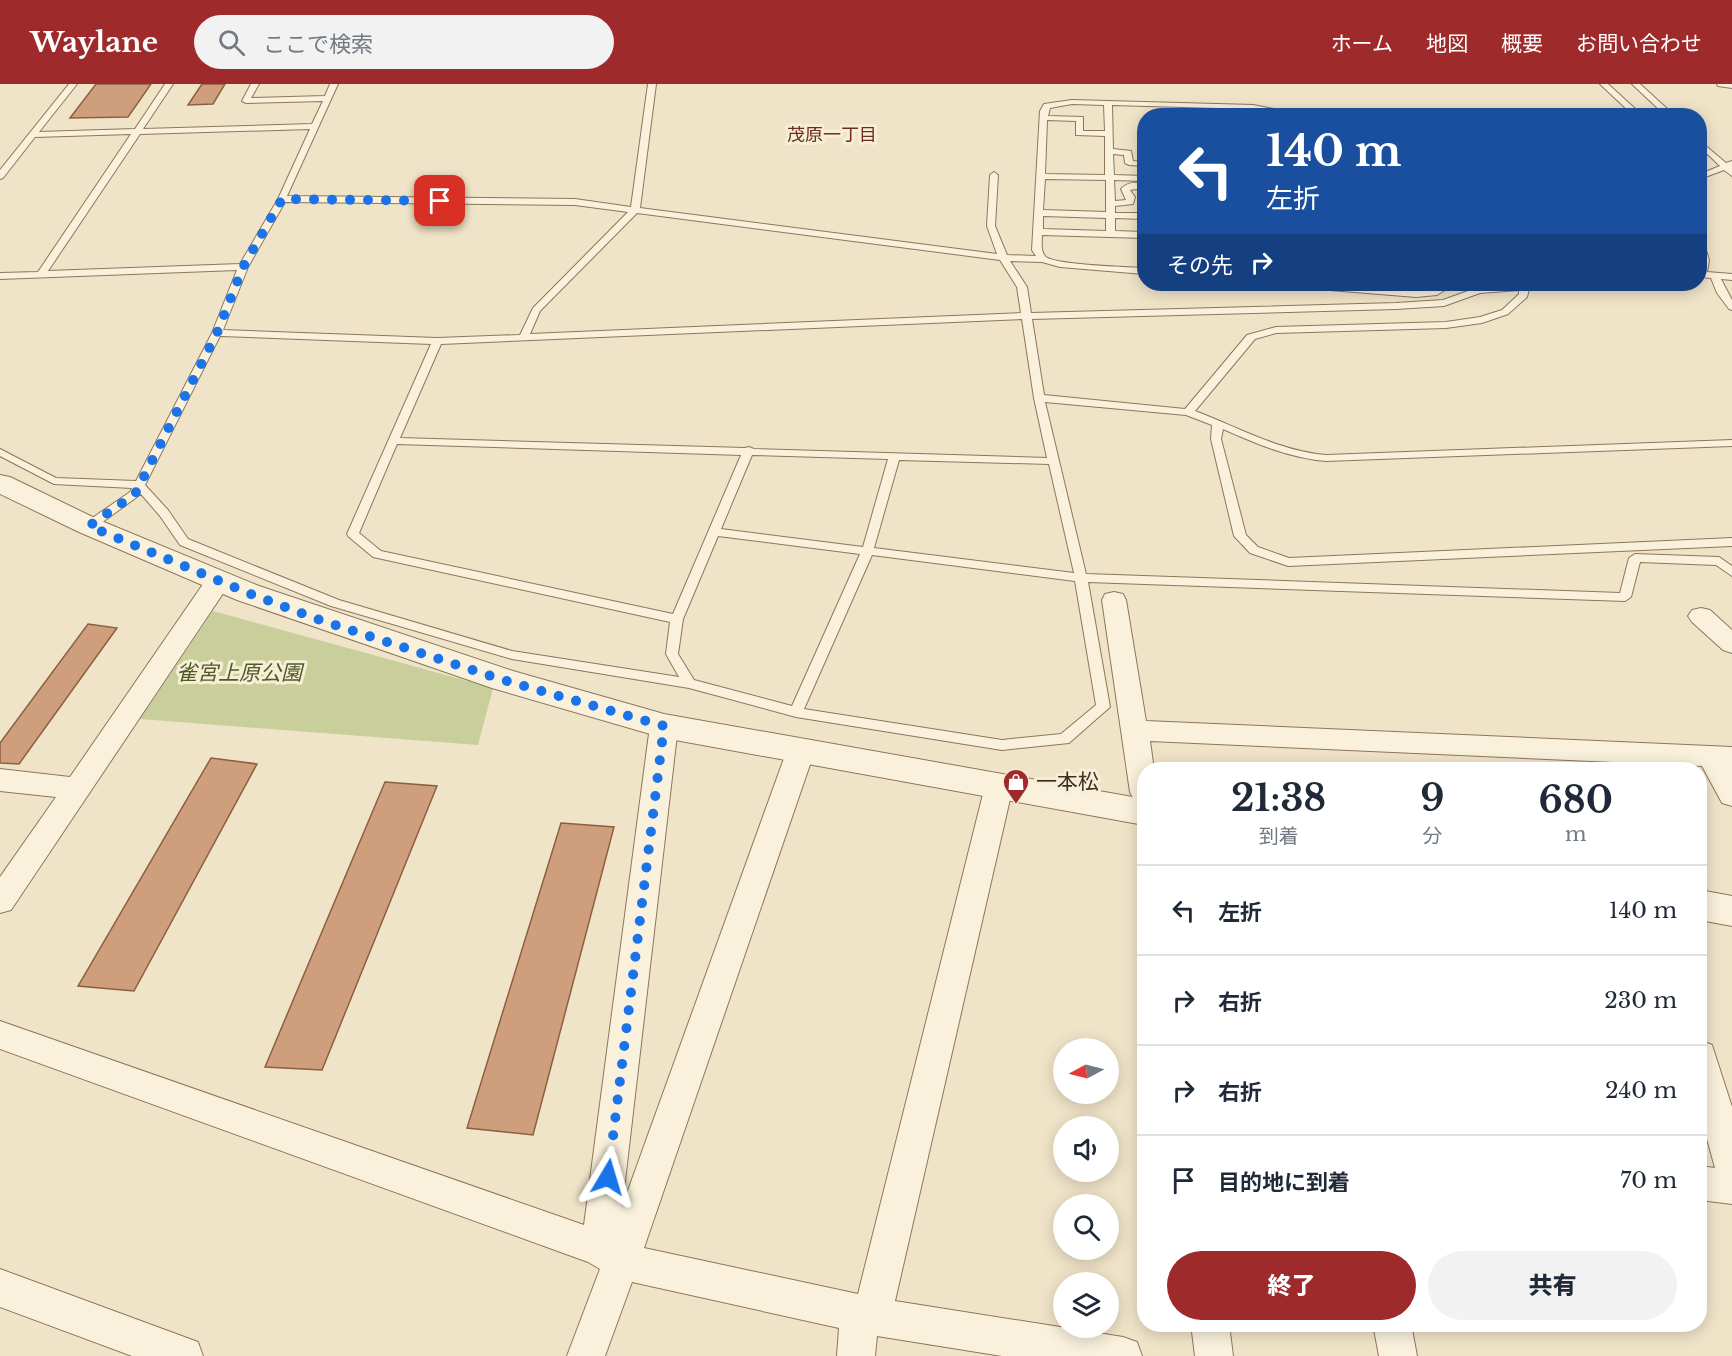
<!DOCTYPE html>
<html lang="ja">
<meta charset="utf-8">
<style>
body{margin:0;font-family:"Libre Baskerville","Noto Sans JP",serif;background:#f2f2f3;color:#1f2937;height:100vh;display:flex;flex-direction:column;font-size:22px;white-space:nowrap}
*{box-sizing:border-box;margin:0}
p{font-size:20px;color:#747a83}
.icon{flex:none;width:33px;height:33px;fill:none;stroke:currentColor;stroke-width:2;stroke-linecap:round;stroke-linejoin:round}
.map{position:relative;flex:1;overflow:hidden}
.drawer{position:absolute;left:1137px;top:678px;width:570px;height:570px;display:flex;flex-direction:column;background:#fff;border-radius:24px;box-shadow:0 3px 15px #0003}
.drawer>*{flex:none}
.hud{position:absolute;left:1137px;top:24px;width:570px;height:183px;border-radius:24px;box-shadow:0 3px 15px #0003;background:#1a4fa0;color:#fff;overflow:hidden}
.needle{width:39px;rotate:263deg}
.buttons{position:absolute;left:1053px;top:954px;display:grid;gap:12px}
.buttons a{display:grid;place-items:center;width:66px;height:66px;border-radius:50%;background:#fff;box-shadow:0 3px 15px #0003;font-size:30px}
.pin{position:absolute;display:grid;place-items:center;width:51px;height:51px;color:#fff;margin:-26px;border-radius:12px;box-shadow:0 3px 9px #0006}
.me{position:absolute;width:66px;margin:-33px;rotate:7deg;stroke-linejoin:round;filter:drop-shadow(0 0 4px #0008)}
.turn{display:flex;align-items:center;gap:21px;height:126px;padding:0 30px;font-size:27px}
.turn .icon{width:78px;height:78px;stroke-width:2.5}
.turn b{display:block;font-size:42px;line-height:51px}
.then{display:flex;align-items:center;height:57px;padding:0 30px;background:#0003;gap:12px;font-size:22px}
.eta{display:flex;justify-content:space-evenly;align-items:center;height:102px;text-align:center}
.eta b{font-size:36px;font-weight:800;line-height:42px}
.action{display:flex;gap:12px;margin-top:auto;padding:12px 30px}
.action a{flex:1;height:69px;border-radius:36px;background:#9e2a2b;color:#fff;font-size:24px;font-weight:800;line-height:69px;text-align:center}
.action a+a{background:#f2f2f3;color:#1f2937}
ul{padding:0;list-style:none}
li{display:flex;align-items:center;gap:18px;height:90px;padding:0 30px;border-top:2px solid #e0e1e3}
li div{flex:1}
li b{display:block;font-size:22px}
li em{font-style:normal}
header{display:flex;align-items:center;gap:36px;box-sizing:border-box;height:84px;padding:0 30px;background:#9e2a2b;color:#fff}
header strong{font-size:28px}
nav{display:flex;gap:33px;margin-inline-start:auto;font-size:21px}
.search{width:420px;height:54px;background:#f2f2f3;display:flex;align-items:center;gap:15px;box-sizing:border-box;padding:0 21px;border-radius:33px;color:#747a83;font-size:22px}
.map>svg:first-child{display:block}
.green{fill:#c9cf9b}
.building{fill:#cf9f7d;stroke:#8d5f41;stroke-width:1.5}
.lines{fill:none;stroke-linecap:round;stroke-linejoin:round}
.service-casing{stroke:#8d765c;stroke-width:2}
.minor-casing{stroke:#8d765c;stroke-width:2}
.tertiary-casing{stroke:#8d765c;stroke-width:2}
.service{fill:#faf1dc;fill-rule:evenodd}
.minor{fill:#faf1dc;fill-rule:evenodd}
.tertiary{fill:#faf1dc;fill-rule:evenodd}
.route{stroke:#1a73e8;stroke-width:10;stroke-dasharray:0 18}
.labels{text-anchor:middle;stroke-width:6;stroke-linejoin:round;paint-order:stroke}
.far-neighbourhood-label{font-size:18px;fill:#6b2e1e;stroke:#f7eed8}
.park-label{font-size:21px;font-style:italic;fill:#4d5a26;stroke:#f7eed8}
.poi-label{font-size:21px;fill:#3d2e20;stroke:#f7eed8;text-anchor:start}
</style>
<header>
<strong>Waylane</strong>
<div class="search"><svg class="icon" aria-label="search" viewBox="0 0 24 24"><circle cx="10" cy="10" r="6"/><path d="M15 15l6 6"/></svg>ここで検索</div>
<nav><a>ホーム</a><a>地図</a><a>概要</a><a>お問い合わせ</a></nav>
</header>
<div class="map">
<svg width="1732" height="1272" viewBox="0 0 1732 1272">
<rect width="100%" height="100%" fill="#f0e4c8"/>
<path class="green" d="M213,527L493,604L478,661L140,635Z"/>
<path class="building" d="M96,0H151L128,33L70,34Z
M202,0H225L213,20L188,21Z
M88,540L117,544L19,680L0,679V659Z
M211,674L257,680L134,907L78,902Z
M385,698L437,702L322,986L265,983Z
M561,739L614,743L533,1051L467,1044Z"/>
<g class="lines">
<g class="service-casing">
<path id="service" d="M69,0H77L39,48L135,45L165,0H173L143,45L312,40L323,17L246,19L242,17L251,0H259L251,14L325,12L330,0H338L287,112L575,115L631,123L648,0H656L640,124L997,170L987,142L990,91L994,88L998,91L995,142L1007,171L1036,172L1032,166L1040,27L1044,20L1072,16L1253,21L1299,30L1282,32L1253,25L1112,21L1113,65L1131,67L1133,77L1144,78V82L1129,81L1125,79L1124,71L1113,70L1114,91L1144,92V97L1114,96L1115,117L1126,116L1121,105C1128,98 1135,98 1144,100V104L1130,106L1135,113L1133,120L1115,122V129H1144V135L1115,134V147L1144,148V154L1042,151C1042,158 1040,168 1046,173C1057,181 1127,183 1144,184V190L1060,183L1042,178L1010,177L1027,203L1031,229L1396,219L1443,216L1479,203L1572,200L1568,203L1529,205L1527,213L1508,230L1482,239L1446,244L1276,249L1255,255L1195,327C1238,343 1279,367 1326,371L1732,356V362L1326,377C1289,374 1257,360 1223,345L1221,355L1246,451L1258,463L1289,474L1732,454V462L1288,482L1250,469L1234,452L1211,355L1212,341L1186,331L1045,318L1086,490L1620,509L1629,474L1635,470L1719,473L1732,482V492L1716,481L1640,478L1631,513L1625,517L1088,498L1110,623L1069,659L1002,666L796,633L689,604L512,575L331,522L180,461L160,432L141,410L93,445H85L83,442L85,439L130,408L132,404L54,400L0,372V365L56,394L136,397L212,249L237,186L0,195V189L38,188L131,50L35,53L3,94L0,95V86ZM1072,20L1104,21L1105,47H1083V33L1048,32L1050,24ZM1047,36L1076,37V51L1105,52V91L1045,90ZM310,45L278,115L240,180L48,187L140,50ZM1045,95L1106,96V128L1043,126ZM285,118L575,121L628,128L533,224L520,251L437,254L223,246L248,183ZM637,129L1000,176L1017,203L1021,229L530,250L540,227ZM1043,132L1106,134V147L1043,145ZM1519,206V210L1502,226L1480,233L1446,238L1276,243L1247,251L1185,325L1044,311L1032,235L1396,225L1444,222L1480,209ZM1022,235L1034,314L1047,374L754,365L749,363L745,364L400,354L441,260ZM220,252L431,260L347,450L349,453L373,473L670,538L666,570L679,593L512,567L339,516L188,455L168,426L145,401ZM397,360L741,371L673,530L381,467L359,449ZM752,371L888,375L863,463L721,445ZM899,376L1049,380L1074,489L874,464ZM718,452L860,470L792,622L694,596L678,570L683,535ZM872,471L1075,497L1096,621L1061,650L1002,656L804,625Z
M1600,0H1608L1643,32H1634Z
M1632,0H1640L1675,32H1666Z
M1717,0H1732V4L1718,2Z
M1700,57L1726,79L1732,77V92L1724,86L1700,95V90L1720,82L1700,63Z
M1700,160L1705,163L1709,176L1707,188L1732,190V196L1721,195L1732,216V226L1729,225L1717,209L1711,194L1700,193Z
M1289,200H1322L1416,207L1432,206L1443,200H1454L1437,211L1416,213L1293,203Z"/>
</g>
<g class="minor-casing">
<path id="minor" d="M219,488L228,490L231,496L228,502L11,826L0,829V793L56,713L0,707V685L70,693L210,490Z
M1114,508L1123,510L1126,516L1146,637L1732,663V722L1722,719L1702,682L1150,657L1154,686H1144V719L1134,716L1130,708L1102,516L1105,510Z
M1701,524L1710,526L1732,546V569L1723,566L1692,538L1688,532L1692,526Z
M664,632L674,635L678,642L622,1123L787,666L791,659L801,656L811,659L815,666L644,1164L858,1210L985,702L989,694L999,691L1009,694L1013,702L895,1217L1123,1253L1137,1258L1142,1272H1002L877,1252L875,1272H837L839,1244L632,1198L605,1272H567L600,1185L588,1178L0,965V937L584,1141L650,642L654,635Z
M1700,956L1712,961L1732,1023V1120L1700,1116V1082L1715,1084L1700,1029Z
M0,1185L198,1258L203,1272H132L0,1223Z
M1191,1240H1229L1233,1272H1195Z
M1373,1240H1411L1417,1272H1379Z"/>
</g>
<g class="tertiary-casing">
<path id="tertiary" d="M0,391L10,393L99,436L259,502L513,587L664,630L1144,715V741L664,654L492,604L237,516L79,448L0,410Z
M1700,806L1732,812V842L1700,836Z"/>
</g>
<use href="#service" class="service"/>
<use href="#minor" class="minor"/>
<use href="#tertiary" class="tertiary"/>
</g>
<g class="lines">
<path class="route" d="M440,117L282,115L243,183L217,249L135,410L89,442L248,509L317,535L503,596L664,642L608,1093"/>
</g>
<defs>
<g id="shop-pin" transform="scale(1.35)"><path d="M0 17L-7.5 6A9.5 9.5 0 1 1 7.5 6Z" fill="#9e2a2b" stroke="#f7eed8"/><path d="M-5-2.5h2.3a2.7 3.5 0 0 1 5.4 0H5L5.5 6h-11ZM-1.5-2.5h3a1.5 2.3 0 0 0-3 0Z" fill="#fff"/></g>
</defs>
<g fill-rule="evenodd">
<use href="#shop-pin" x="1016" y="698"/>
</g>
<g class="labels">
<g class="far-neighbourhood-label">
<text x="832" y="57">茂原一丁目</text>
</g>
<g class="park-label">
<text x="239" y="596">雀宮上原公園</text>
</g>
<g class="poi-label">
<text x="1036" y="705">一本松</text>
</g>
</g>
</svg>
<div class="buttons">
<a><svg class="needle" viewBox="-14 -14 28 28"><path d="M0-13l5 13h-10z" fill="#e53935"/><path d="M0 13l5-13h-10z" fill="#747a83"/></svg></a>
<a><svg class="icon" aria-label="sound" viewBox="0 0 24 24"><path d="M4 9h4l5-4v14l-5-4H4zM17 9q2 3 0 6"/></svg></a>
<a><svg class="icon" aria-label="search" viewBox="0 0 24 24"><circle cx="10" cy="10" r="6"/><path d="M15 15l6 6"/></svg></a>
<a><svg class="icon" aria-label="layers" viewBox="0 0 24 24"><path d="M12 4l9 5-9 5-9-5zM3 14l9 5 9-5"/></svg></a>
</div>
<div class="pin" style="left:440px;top:117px;background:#d93025"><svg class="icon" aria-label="arrive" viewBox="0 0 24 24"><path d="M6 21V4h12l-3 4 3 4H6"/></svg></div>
<svg class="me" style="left:608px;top:1093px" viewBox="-20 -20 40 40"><path d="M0-17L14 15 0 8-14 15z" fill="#1a73e8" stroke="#fff" stroke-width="4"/></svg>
<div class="hud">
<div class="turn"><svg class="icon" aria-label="left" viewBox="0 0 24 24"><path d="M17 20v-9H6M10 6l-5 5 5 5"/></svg><div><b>140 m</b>左折</div></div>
<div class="then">その先<svg class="icon" aria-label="right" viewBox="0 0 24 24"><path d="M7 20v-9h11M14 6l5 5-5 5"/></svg></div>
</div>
<section class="drawer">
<div class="eta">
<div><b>21:38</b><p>到着</p></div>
<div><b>9</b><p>分</p></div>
<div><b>680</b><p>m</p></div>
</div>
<ul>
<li><svg class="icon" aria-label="left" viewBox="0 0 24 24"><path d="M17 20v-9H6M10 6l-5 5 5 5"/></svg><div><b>左折</b></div><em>140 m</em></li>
<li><svg class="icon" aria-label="right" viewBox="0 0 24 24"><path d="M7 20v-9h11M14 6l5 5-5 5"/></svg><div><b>右折</b></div><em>230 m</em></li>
<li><svg class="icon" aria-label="right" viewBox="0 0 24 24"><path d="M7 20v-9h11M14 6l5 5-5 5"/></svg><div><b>右折</b></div><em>240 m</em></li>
<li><svg class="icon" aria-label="arrive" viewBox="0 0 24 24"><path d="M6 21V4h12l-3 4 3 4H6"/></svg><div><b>目的地に到着</b></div><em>70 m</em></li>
</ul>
<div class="action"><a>終了</a><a>共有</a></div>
</section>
</div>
